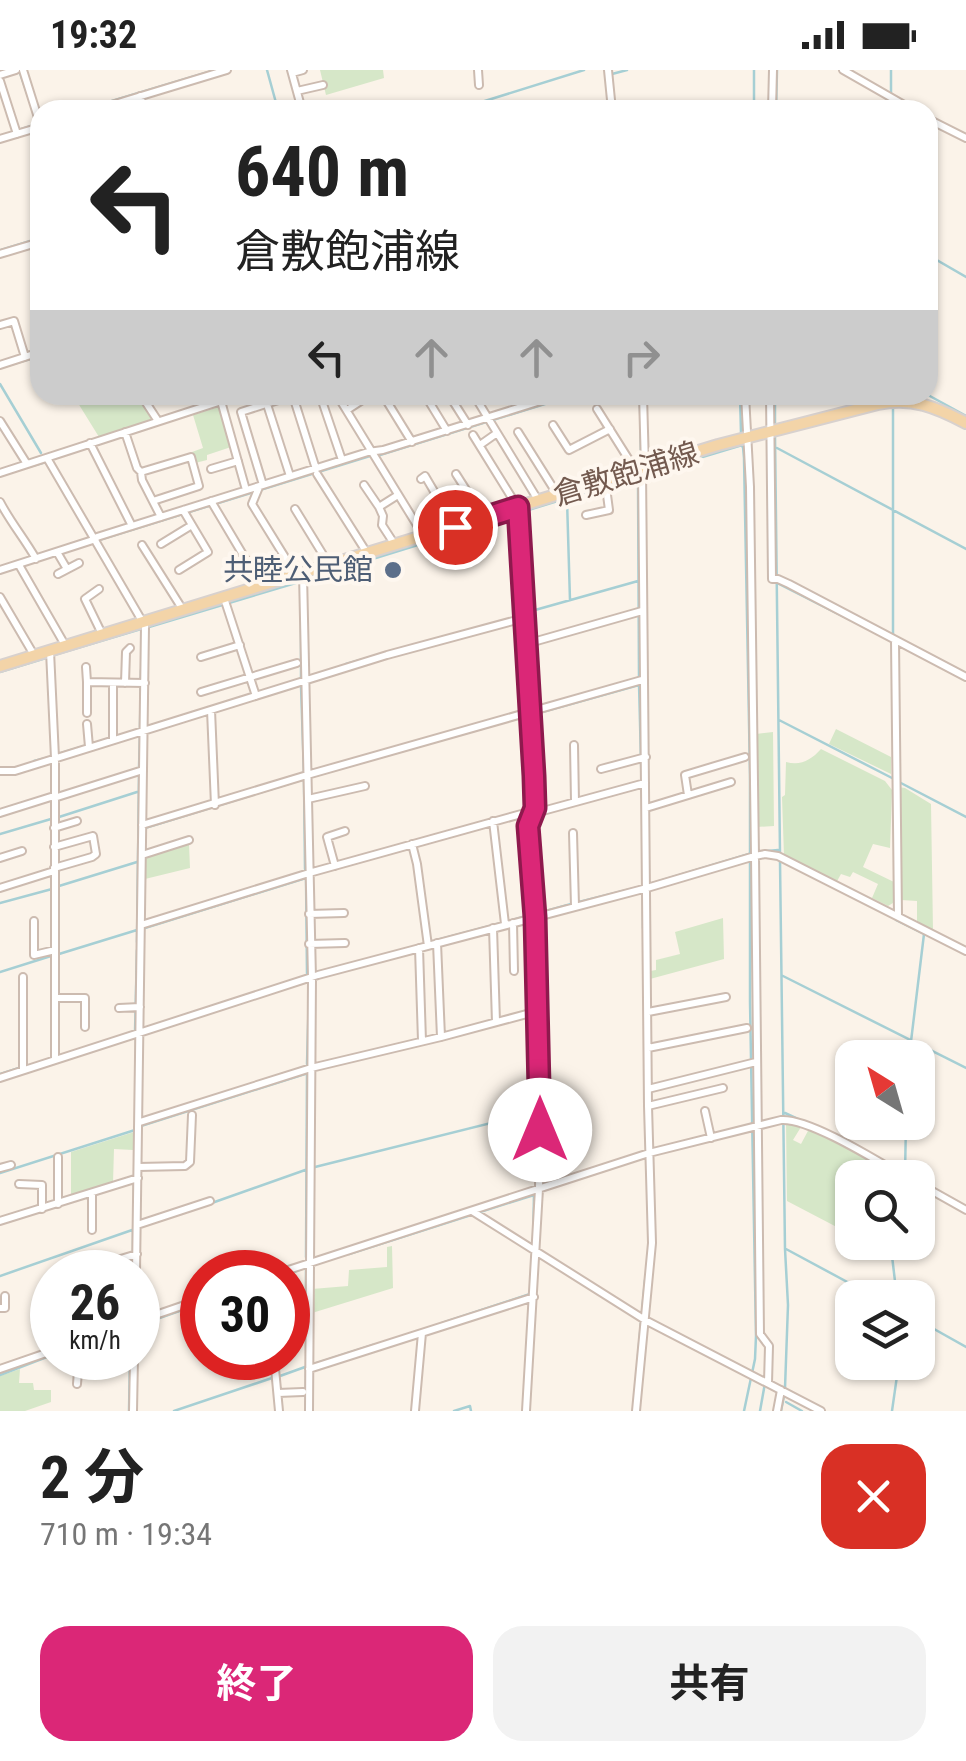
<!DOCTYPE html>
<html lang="ja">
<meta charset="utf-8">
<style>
body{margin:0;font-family:"Roboto Condensed","Noto Sans JP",sans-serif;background:#f2f2f2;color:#222;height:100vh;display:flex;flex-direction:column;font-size:38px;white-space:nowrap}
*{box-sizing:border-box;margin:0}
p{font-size:32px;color:#767676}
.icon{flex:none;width:55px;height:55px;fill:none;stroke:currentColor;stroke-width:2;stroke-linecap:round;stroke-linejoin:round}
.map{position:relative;height:1341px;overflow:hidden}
.panel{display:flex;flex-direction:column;background:#fff;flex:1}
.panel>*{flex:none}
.top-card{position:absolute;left:30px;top:30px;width:908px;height:305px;border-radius:30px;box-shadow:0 2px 8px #0004;background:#fff;color:#222;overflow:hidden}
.needle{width:65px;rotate:323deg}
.fabs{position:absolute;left:835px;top:970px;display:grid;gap:20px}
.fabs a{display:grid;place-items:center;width:100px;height:100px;border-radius:20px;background:#fff;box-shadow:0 2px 8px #0004;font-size:50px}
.speed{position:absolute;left:30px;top:1180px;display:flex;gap:20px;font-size:50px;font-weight:700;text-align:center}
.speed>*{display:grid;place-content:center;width:130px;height:130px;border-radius:50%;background:#fff;box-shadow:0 2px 8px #0004;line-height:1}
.speed small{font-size:25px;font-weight:400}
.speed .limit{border:15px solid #d22;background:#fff;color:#111}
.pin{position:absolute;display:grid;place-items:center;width:85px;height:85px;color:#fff;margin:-42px;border:5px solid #fff;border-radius:50%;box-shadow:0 2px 10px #0007}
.me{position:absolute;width:110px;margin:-55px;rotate:0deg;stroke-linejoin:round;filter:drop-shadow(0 0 8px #0008)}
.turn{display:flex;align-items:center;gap:35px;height:210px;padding:0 40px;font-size:45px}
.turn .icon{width:130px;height:130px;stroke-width:2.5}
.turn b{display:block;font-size:70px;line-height:85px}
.lanes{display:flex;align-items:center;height:95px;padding:0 40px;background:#0003;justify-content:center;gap:50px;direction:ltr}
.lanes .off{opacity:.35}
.round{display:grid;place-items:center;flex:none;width:105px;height:105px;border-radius:30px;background:#f2f2f2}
.headline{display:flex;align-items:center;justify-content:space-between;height:170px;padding:0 40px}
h1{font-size:60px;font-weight:700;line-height:75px}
.primary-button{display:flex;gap:20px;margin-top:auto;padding:20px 40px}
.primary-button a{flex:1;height:115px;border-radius:30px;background:#db2777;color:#fff;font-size:40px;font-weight:700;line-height:115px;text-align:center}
.primary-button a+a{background:#f2f2f2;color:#222}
.status{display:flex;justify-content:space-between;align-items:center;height:70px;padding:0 50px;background:#fff;direction:ltr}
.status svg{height:28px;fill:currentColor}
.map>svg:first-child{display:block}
.green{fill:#d6e7c8}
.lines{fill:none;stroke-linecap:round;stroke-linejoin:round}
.stream{stroke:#a6cfd4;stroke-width:2.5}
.street-casing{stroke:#ccbbb0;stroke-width:10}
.primary-casing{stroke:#d8d1ce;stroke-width:14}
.street{stroke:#fff;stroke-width:6}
.primary{stroke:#f3d4a8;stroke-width:10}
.route-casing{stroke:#8e194d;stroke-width:25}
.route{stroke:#db2777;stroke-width:18}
.service-dot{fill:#5c6f8a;stroke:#fef7ef;stroke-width:4}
.labels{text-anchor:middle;stroke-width:8;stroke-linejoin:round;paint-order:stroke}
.street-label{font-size:30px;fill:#735a4f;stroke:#fef7ef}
.service-label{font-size:30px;fill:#4e5e75;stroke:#fef7ef;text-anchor:end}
</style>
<div class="status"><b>19:32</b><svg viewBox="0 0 49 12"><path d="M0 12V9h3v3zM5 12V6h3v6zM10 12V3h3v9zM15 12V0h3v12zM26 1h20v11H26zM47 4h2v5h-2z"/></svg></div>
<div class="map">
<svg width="966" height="1341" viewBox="0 0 966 1341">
<rect width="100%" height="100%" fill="#fbf3e9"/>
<path class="green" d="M320,0H383L384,8L326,25Z
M73,325H138L152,347L151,351L99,367Z
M219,337L231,377L207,385V390L195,393L192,382L203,378L193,345Z
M836,659L891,687V704L829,674Z
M773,662L774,756L756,757V664Z
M821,679L885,711L892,720L890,778L873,774L863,797L894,812L893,833L888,836L872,828L878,814L853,802L850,807L841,804L836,813L784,786L782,727L785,725L786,692C801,696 811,690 821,679Z
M898,717L905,718L931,734L933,861L917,853V831L901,830Z
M189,774L190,798L145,809V787Z
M723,848L724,889L650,909V901L656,900V890L680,884L675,862Z
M786,1052L801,1057L793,1070L801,1074L809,1059L902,1107L852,1108V1165L787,1131Z
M134,1062L133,1080L114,1079L113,1113L71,1127V1082Z
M392,1176L393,1218L312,1243V1219L348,1216L349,1200L387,1197V1177Z
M20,1299L19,1313H33L34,1320H51V1332L25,1341H0V1306Z"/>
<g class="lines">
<path class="stream" d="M19,0L32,38
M267,0L278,40
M891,0V23
M612,4L627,0
M82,40L215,0
M456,40L584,0
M754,40V0
M776,40L777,0
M0,66L37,54
M1,180L40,168
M928,185L966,207
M0,298L40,286
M0,314L41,383
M740,325L741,363
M775,325V358
M928,325L966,346
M640,331L641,387
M222,334L251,325
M775,366L780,783
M740,375L743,377L744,388L750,704V932L756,1266L755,1289L744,1341
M777,378L966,479
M380,385L574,325
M25,398L46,392L76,444
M646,404L739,376
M638,407L639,607
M567,430L570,530
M522,442L639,406
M99,470L370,386
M308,509L515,445
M777,513L850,550
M301,542V609
M528,542L638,511
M149,557L299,512
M893,566V338
M54,585L141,559
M346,594L446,566
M0,602L46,588
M639,614L642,728
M301,616L304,704
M535,644L639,615
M779,650L892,708
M140,657L141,600
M61,683L141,659
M34,691L50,687
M139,697L140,665
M304,712L305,799
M899,712L966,747
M623,722L639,718
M59,747L137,722
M145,758L311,707L530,645
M0,764L51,749
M757,782L778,780
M780,791L785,1179L788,1235L785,1318
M306,807L307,904
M59,816L137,792
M643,821V858
M579,832L643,816L749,784
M0,833L52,819
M539,843L571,834
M896,850L924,864L909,988
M509,851L530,845
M530,854L534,922
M145,858L306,808
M437,870L501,853
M137,872L139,705
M59,884L137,860
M0,902L51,886
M783,906L966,998
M135,962L137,880
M136,966V983
M307,994L309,922
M330,996L420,975
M0,1004L22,997
M785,1043L800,1050
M141,1056L305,1004
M646,1070L648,1127
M315,1097L535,1042
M0,1103L135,1060
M905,1104L906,1052
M536,1116V1075
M209,1134L308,1099
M480,1142L534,1125
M134,1158V1111
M893,1172L892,1186L897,1228
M533,1175L534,1124
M786,1179L877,1228
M133,1181V1160
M349,1184L471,1145
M306,1187L307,1003
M306,1200V1246
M132,1202L133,1189
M288,1204L304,1198
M0,1206L135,1159
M642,1242L645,1210
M918,1250L966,1277
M151,1251L202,1233
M442,1253L530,1224
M638,1286L641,1252
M314,1294L373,1275
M306,1301V1341
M0,1305L52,1285
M280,1306L305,1297
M786,1332L802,1341
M129,1341L130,1288
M174,1341L272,1308
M454,1341L470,1336L471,1341
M760,1341L765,1313
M781,1341L784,1326
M892,1341L899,1292"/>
<g class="street-casing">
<path id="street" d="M23,0L40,54
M291,0L302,40
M478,0L479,15
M608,0L612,40
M843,0L913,40
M292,3L303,0
M0,5L16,0
M0,11L17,64
M297,21L323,15
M140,26L145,40
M95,40L227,0
M307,40L315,37
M772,40L773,0
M928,49L966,68
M0,69L40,57
M0,184L40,172
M36,226L40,238
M0,255L14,251L25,287
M0,295L40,282
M141,325L158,351
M264,325L290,406
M320,325L342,390
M337,325L423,465
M383,325L412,372
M425,325L447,361
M449,325L468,355
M474,325L538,430
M643,325L645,397
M745,325L750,417L755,786L765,784L778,786L966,881
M770,325L772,509H778L789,514L966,607
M293,326L316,399
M221,331L246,420
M597,339L636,401
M347,340L370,325
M0,351L27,394
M553,355L569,380L610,359
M125,362L137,398L141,402L191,387L199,416L153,431
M518,362L557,424
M473,365L517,436
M90,373L132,456
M480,375L497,363
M47,388L145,556L136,1202
M211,399L238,391
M141,402L142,410L161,447
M0,403L240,325
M317,404L367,483
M456,404L484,448
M421,409L425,406L455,457
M263,415L241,342L294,325
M364,415L379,437L398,425
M259,417L252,434L296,505
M211,431L261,515
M0,432C11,453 24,468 36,489
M379,437L383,446L382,455L395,475
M518,437L523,534L531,642L535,738L528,756L535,847L540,1030L539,1119L526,1341
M295,439L330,496
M586,445L609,440L605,410
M161,474L192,455
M142,475L183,540
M57,482L67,499
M19,495L65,575
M0,500L96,469L97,467L368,382L383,380L560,325
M179,500L208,482L183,440
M58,504L79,493
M303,504L312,908L309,1341
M99,519L85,529L102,564
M0,527L34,585
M224,528L256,626
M895,570L898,846
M526,574L642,541
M50,581L55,688V990
M201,587L240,575
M86,597L87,612
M125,613L126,582L130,578
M201,622L297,593
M211,640L215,735
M87,643V612L145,613
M87,654L89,677
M113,670V613
M574,675L575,732
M601,699L646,687
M0,701H15L387,585L524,548
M307,705L642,610
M688,725L685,705L745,687
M54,728L143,700
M308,729L365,716
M646,738L731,712
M0,743L54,726
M493,751L505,854
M142,755L307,705
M54,758L77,751
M573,763L575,836
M412,774L417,794L428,876
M142,785L189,770
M0,788L22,781
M335,796L327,767L345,761
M54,798L92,787L96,784L93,766L54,777
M0,818L54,801
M309,844L344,843
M34,851V885L55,880
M513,853L514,901
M141,855L309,803L525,743L539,742L645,713
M493,858L496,952
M437,873L441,967
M309,874L345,873
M419,878L422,971
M23,907V1000
M55,928H85V957
M119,938L140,937
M648,942L726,927
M648,978L747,958
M0,1008L318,905L647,818L755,786L760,1264L769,1276L768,1313
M648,1019L756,992
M648,1036L723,1018
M705,1041L711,1068
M140,1052L311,998L441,967L538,941
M138,1097L185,1096L190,1092L192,1045
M0,1098L11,1095
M918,1113L966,1140
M19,1114L42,1115V1139
M58,1134V1087
M472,1141L645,1250L821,1341
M0,1151L138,1108
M137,1155L210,1131
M92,1160V1123
M78,1202L137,1184
M282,1202L649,1083L781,1050C810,1048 879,1092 907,1108
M47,1235L48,1282
M0,1238H5V1226
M138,1251L202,1229
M274,1288L279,1341
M0,1299L52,1281
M309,1299L534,1227
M77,1314L79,1288
M278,1323L303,1322
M133,1341L134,1288
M415,1341L422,1263
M636,1341L652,1173L648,1036L642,399
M777,1341L781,1320"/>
</g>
<g class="primary-casing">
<path id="primary" d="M0,596L718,375L878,334C912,327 936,337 966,353"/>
</g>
<use href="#street" class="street"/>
<use href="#primary" class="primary"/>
</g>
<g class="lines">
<g class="route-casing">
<path id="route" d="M455,457L518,437L534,706L535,738L528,756L535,847L540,1060"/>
</g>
<use href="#route" class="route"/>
</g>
<circle class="service-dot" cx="393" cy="500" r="10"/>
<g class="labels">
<g class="street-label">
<text transform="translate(626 404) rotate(-17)" y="10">倉敷飽浦線</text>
</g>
<g class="service-label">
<text x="373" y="510">共睦公民館</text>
</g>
</g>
</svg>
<div class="fabs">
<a><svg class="needle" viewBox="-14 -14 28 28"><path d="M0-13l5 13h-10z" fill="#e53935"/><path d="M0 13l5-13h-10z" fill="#767676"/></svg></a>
<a><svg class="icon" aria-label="search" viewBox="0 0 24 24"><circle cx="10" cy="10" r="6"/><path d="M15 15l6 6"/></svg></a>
<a><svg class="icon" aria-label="layers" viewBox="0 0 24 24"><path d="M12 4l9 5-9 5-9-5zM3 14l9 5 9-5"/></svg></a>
</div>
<div class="speed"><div>26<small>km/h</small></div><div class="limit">30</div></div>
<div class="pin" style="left:455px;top:457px;background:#d93025"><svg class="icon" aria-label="arrive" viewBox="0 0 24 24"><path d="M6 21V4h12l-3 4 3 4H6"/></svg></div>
<svg class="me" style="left:540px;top:1060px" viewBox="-20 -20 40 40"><circle r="19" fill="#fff"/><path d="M0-13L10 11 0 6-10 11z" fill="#db2777"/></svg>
<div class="top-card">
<div class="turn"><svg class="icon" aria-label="left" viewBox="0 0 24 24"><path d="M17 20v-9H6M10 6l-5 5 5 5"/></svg><div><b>640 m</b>倉敷飽浦線</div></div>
<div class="lanes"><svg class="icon" aria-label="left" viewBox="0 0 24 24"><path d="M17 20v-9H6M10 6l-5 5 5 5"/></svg><svg class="icon off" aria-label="ahead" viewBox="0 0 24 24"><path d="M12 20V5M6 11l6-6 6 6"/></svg><svg class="icon off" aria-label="ahead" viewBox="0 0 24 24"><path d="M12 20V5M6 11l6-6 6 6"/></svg><svg class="icon off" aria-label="right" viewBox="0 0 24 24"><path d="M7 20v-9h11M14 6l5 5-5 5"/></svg></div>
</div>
</div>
<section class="panel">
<div class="headline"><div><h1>2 分</h1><p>710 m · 19:34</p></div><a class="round" style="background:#d93025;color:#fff"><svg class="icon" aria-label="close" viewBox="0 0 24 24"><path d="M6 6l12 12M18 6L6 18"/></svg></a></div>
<div class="primary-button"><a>終了</a><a>共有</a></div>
</section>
